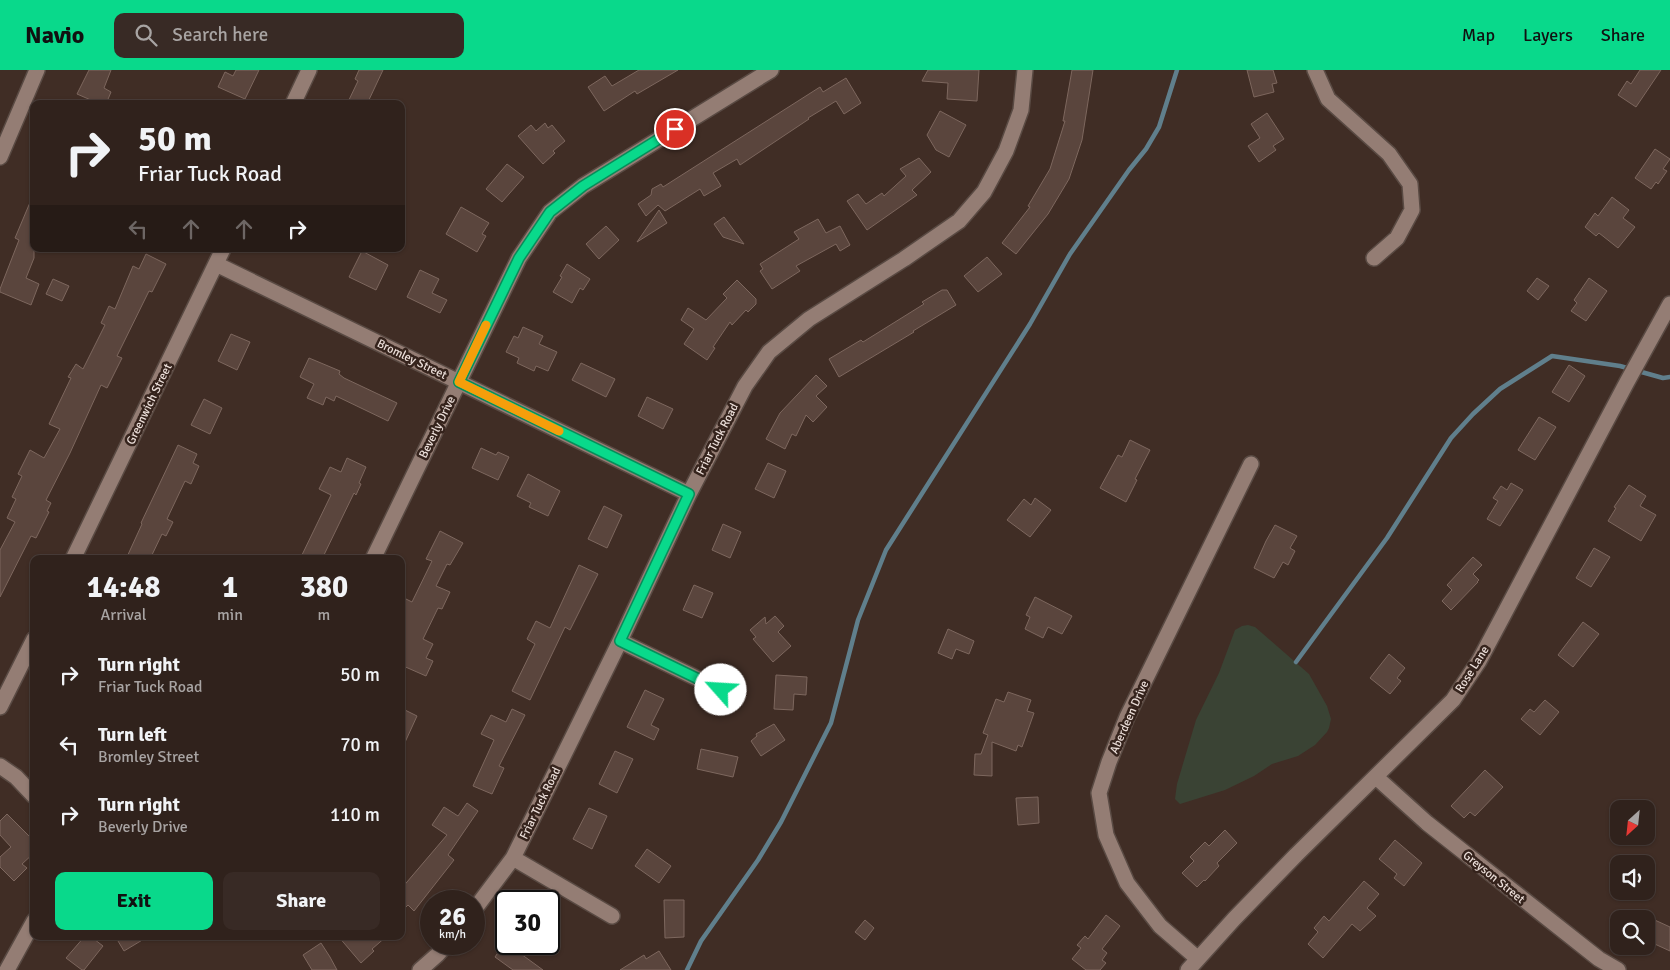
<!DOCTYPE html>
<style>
body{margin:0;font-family:Signika,sans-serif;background:#382a25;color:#f1f3f6;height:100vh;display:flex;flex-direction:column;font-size:19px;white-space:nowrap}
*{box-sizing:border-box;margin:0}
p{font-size:16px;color:#a8a4a3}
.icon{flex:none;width:28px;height:28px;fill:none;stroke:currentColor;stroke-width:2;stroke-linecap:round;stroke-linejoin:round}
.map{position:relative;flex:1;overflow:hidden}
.panel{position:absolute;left:30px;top:485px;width:375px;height:385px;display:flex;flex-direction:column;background:#30221c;border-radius:10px;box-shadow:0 1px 4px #0004,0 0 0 1px #4b3f3b}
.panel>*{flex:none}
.guide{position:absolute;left:30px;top:30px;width:375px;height:152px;border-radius:10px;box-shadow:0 1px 4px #0004,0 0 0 1px #4b3f3b;background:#30221c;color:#f1f3f6;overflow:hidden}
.needle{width:32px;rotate:207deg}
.tools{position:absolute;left:1610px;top:730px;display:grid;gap:10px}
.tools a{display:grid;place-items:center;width:45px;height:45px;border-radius:10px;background:#30221c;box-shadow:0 1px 4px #0004,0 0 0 1px #4b3f3b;font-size:25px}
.speed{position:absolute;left:420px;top:820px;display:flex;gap:10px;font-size:25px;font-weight:700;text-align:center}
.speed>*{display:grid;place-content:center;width:65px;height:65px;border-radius:50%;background:#30221c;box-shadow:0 1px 4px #0004,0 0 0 1px #4b3f3b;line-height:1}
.speed small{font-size:12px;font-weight:400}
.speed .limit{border:2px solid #111;border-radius:8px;background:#fff;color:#111}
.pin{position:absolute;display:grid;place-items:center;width:42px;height:42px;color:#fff;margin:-21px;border:2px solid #fff;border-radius:50%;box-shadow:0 1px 5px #0007}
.me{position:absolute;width:55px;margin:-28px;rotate:296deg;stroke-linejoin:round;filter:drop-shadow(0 0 4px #0008)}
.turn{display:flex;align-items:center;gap:18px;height:105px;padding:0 25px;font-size:22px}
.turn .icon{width:65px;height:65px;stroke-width:2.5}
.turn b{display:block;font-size:35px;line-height:42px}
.lanes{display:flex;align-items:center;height:48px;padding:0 25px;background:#0003;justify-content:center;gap:25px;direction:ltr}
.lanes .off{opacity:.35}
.eta{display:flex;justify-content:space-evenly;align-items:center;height:85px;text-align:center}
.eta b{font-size:30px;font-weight:700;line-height:35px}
.action{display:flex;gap:10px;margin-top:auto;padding:10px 25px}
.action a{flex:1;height:58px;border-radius:10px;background:#09d98b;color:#111;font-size:20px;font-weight:700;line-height:58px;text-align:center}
.action a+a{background:#382a25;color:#f1f3f6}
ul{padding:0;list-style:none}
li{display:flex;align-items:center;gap:15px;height:70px;padding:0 25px}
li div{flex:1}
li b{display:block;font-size:19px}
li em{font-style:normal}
header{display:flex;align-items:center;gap:30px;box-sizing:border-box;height:70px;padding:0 25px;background:#09d98b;color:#111}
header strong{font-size:24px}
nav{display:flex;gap:28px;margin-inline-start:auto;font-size:18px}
.search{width:350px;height:45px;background:#382a25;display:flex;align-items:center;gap:12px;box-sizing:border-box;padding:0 18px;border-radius:10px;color:#a8a4a3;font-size:19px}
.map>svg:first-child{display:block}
.green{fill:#3a4334}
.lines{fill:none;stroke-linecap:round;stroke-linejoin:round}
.stream{stroke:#607f8c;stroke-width:4.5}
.building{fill:#5a453d;stroke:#7d675e}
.minor-casing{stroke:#594a43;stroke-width:18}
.minor{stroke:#947d74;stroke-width:15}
.route-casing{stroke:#068d5a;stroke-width:12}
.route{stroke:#09d98b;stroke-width:9}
.slow{stroke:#f59e0b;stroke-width:9}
.labels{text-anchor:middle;stroke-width:5;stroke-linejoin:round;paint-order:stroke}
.street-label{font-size:12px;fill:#ecdfda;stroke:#35231c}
</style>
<header>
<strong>Navio</strong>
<div class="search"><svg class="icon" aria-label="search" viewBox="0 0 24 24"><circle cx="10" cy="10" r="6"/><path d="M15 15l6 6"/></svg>Search here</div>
<nav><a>Map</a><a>Layers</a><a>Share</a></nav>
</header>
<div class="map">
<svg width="1670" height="900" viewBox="0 0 1670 900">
<rect width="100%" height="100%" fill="#402d25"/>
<path class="green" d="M1248,555L1255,557L1309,604L1327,636L1331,649L1329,658L1327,662L1315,675L1298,686L1272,694L1254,706L1225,720L1180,734L1175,729L1177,714L1196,650L1219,603L1235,560L1242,556Z"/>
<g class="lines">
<path class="stream" d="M1296,592L1387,468L1451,368L1473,344L1500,319L1552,286L1620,296L1663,308L1670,307
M687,900L701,871L758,790L781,752L831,653L858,550L886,480L1030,254L1070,184L1129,100L1146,79L1159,57L1177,0"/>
</g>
<path class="building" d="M89,0H111L104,18L111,22L106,34H100L77,24Z
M236,0H259L245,29L218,17L225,2L233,6Z
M359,0H383L367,34H347L358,11L355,9Z
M639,0H678L637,24L635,21L604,41L588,17L605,6L612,16Z
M928,0H979L977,31L947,29L948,13L922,11Z
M1072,0H1093L1082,70L1069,109L1048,144L1016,184L1002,173L1030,137L1028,136L1050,99L1065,51H1063Z
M1247,0H1273L1277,13L1272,14L1274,22L1254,27Z
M1640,0H1661L1636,37L1618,25L1627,11L1631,14Z
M846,8L861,33L844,44L836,31L808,48L809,49L740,95L737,89L713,103L721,116L704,126L700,119L665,141L658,135L646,146L638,134L651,125L652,119L661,114L663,117L820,17L823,22Z
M940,41L966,55L949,87L936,80L927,65Z
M1267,43L1284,69L1273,76L1276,80L1259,92L1248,76L1260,68L1251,54Z
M545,53L548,58L552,55L565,71L553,81L555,83L543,94L518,66L531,55L536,61Z
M1655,79L1670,89L1663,99L1667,101L1658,114L1656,112L1651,119L1635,108Z
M919,88L931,102L912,120L917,125L867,160L847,131L858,124L866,134L882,123L884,126L906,106L900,99Z
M507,94L524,107L502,132L486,119Z
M34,123V188L26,208L39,214L31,235L0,222V219L19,170L15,168Z
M1612,127L1629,140L1623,148L1635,157L1618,178L1599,163L1596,166L1585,157L1595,143L1598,146Z
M461,137L489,153L482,164L486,166L477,182L446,164Z
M659,140L667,153L637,172Z
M724,147L744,174L723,167L714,154Z
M818,149L826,163L840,156L850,175L840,181L836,174L796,196L800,201L772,219L760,201L763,199L760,194L799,169L794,162Z
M606,156L619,170L599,189L586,174Z
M362,181L388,195L376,220L349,207Z
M146,184L166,194L152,222L149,221L117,286L122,288L107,318L101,315L70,383L46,430L51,433L47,441L49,442L36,468L31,466L0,527V480L15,452L7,448L16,429L12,427L22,406L18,404L30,380L44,388L60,359L49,354L71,308L68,307L76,294L83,299L105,255L101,253L109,236L115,239L133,196L139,199Z
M987,187L1002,204L978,222L964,206Z
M567,194L590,209L583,220L580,218L572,233L553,222L562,207L560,206Z
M420,200L439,209L432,223L447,230L440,243L407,227Z
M1537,208L1549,216L1538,230L1527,221Z
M1589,208L1607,221L1586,251L1571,241L1577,233L1574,230Z
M53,209L69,216L62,231L46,224Z
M737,210L756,229V234L748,242L746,240L732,255L730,252L713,277L715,278L707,290L684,274L694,259L681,250L688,238L706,250L727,228L723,224Z
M942,220H947L956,235L913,261L914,262L839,307L829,289L861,270L863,272L924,234L922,232Z
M523,257L543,266L539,274L557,282L548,301L536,296L534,301L517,293L519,288L506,282L514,266L518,268Z
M231,264L250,272L237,300L218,291Z
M309,288L340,301L339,304L344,308L397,333L388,351L336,326L334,331L326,327L323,335L307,328L314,314L300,307Z
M581,293L615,309L606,327L572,310Z
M1569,295L1585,306L1569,332L1552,322Z
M816,305L827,316L816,326L827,337L813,352L806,345L796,366L792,364L785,379L766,369L780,343Z
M647,327L673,339L663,359L638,346Z
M204,329L222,338L210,364L191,355Z
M1539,347L1556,357L1535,390L1518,380Z
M1130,370L1150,380L1135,409L1137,410L1126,432L1100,418L1118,385L1122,387Z
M178,375L197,384L193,393L199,396L191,414L185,411L167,449L173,452L166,466L162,464L150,489H126L142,454L141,453Z
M481,378L496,385L498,382L509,387L498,410L472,398Z
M347,388L366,397L359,413L361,414L356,425L354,423L322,489H300L331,425L319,419L330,397L341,402Z
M768,393L786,401L774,428L755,419Z
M528,404L560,421L548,446L529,437L531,433L517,426Z
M1511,413L1523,420L1500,456L1487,449L1498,431L1493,428L1501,416L1507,420Z
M1629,415L1646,426L1640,436L1656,445L1641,471L1608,451L1616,438L1614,437Z
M1035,428L1051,440L1030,467L1007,450L1024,429L1031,435Z
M604,436L622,445L607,478L588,469Z
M723,454L741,462L730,488L712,480Z
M1275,455L1297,466L1290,478L1295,481L1288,495L1283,492L1274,508L1254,498L1266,471Z
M440,461L463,473L450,495L447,494L436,516L450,522L442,539L438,538L423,569L433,574L426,588L433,591L426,606L401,595V539L406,529L412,532L432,491L426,489Z
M1594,478L1610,487L1591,517L1576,508Z
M1473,487L1482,495L1473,504L1479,510L1477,512H1478L1451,540L1442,531L1452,520L1447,515Z
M579,495L598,504L570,560L565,557L530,630L512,621L535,574L527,569L536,551L550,558Z
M694,515L713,523L702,548L683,540Z
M1035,527L1072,546L1062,564L1048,557L1043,568L1025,559L1030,547L1026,545Z
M775,546L784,556L778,562L791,576L773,592L753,569L756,567L750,560L765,547L766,554Z
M1583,552L1599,564L1573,597L1558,585Z
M948,559L974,571L969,584L956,579L952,589L938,583Z
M1389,584L1405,598L1397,608L1401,611L1390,624L1370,608Z
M776,605L807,607L806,625L794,624L793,640L774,639Z
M645,620L664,629L651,655L659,659L654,670L627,657Z
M1008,622L1031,630L1027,641L1034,643L1022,677L1018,675L1016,681L992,672V706L974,705L975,684H981L988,665L983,663L996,629L1004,632Z
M1545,630L1559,642L1540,665L1521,649L1530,639L1534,642Z
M401,638L417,646L401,681Z
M512,639L525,645L499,696L504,698L492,724L473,716L494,670L481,664L491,645L506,652Z
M774,654L785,670L761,686L751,671L757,666L756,664Z
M701,679L738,687L733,707L697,699Z
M615,681L633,689L617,723L599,714Z
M1485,700L1503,717L1475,746L1470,742L1464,748L1451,736Z
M1038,727L1039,753L1018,755L1016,728Z
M467,733L478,741L448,785L454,790L414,841L408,835L401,842V819L447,765L432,755L444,737L458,746Z
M589,738L607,746L592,779L573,769Z
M7,744L34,771V783L22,794L27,798L14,811L0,797V787L11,777L0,765V751Z
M1225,760L1237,773L1217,793L1219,796L1205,811L1204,810L1197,817L1182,803L1194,791L1190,787L1205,772L1209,776Z
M1395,770L1422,793L1404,816L1394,808L1397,804L1379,789Z
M647,779L671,796L659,813L635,796Z
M1364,811L1379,824L1367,838L1376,846L1360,861L1352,854L1323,888L1308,874L1318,862L1314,858L1324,846L1329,851Z
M664,830H684V867L665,868Z
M1106,845L1120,856L1102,879L1107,883L1102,890L1106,893L1100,900H1086L1072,889L1081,878L1077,875L1085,866L1088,869Z
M1646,846L1670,857V881L1646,870Z
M865,850L874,858L865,870L855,862Z
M85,866H90L103,876L84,900H82L66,888Z
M115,866H149L124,881Z
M338,866H387L372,879L374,881L361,893Z
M321,873L330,887L337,900H312L303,885Z
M504,874H528L521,884L543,900H513L495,887Z
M659,881L671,900H620L644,885L646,889Z"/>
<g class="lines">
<g class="minor-casing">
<path id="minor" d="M1315,0L1328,29L1389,84L1410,114L1412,140L1397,168L1374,188
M293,34L309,0
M0,87L37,0
M216,194L689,424
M73,489L223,179
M373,489L519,188L550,142L583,116L771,0
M620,571L721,620
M0,637L34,569
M0,696L16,707L34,726
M1376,707L1427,753L1599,889L1618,900
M513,788L612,846
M474,840L513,788L620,571L689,424L745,316L769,282L809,249L904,189L959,151L984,122L1006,81L1021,40L1025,0
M1197,888L1160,856L1127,813L1106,765L1099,723L1109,692L1127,647L1251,394
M7,900L34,851
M420,900L437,885L447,874
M1188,900L1234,849L1296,785L1453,630L1479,591L1503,546L1627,312L1670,234"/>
</g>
<use href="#minor" class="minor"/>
</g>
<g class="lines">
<g class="route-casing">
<path id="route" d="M675,59L583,116L550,142L519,188L459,312L689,424L620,571L721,620"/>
</g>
<use href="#route" class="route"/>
<path class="slow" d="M486,255L459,312L559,361"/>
</g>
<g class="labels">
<g class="street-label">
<text transform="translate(412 289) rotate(26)" y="4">Bromley Street</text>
<text transform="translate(149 334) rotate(-64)" y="4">Greenwich Street</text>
<text transform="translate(437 357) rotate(-64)" y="4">Beverly Drive</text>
<text transform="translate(717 369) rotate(-63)" y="4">Friar Tuck Road</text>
<text transform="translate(1472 599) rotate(-58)" y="4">Rose Lane</text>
<text transform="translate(1129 647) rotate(-66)" y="4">Aberdeen Drive</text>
<text transform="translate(540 733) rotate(-64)" y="4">Friar Tuck Road</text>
<text transform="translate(1494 807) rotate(39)" y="4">Greyson Street</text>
</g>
</g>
</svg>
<div class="tools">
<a><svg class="needle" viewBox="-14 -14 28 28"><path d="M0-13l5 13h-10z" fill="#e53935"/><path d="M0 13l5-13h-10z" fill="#a8a4a3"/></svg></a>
<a><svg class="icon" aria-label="sound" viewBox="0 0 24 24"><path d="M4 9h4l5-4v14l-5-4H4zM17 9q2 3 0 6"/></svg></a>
<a><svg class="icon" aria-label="search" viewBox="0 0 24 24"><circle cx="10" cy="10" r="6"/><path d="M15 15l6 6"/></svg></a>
</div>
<div class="speed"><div>26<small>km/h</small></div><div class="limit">30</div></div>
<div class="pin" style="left:675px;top:59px;background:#d93025"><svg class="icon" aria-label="arrive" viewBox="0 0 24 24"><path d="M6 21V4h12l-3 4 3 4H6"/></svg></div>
<svg class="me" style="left:721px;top:620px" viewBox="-20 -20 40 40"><circle r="19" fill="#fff"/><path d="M0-13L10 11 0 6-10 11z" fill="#09d98b"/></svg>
<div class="guide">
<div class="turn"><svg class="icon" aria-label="right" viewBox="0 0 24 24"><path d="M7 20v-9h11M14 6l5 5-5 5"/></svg><div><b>50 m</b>Friar Tuck Road</div></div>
<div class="lanes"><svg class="icon off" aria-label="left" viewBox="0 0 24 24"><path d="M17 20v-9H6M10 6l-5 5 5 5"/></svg><svg class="icon off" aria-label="ahead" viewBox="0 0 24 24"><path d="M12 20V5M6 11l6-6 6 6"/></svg><svg class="icon off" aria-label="ahead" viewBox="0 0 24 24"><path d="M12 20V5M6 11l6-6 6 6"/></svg><svg class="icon" aria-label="right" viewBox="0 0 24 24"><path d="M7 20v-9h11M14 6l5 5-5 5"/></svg></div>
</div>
<section class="panel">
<div class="eta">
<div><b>14:48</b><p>Arrival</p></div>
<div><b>1</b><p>min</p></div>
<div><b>380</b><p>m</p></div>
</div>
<ul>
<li><svg class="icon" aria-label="right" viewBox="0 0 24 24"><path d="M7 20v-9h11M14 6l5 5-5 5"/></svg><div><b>Turn right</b><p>Friar Tuck Road</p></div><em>50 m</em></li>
<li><svg class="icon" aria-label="left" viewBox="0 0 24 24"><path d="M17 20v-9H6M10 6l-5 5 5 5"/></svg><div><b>Turn left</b><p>Bromley Street</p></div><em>70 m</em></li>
<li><svg class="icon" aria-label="right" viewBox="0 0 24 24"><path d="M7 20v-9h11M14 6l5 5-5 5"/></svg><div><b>Turn right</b><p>Beverly Drive</p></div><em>110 m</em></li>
</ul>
<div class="action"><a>Exit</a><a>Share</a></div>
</section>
</div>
